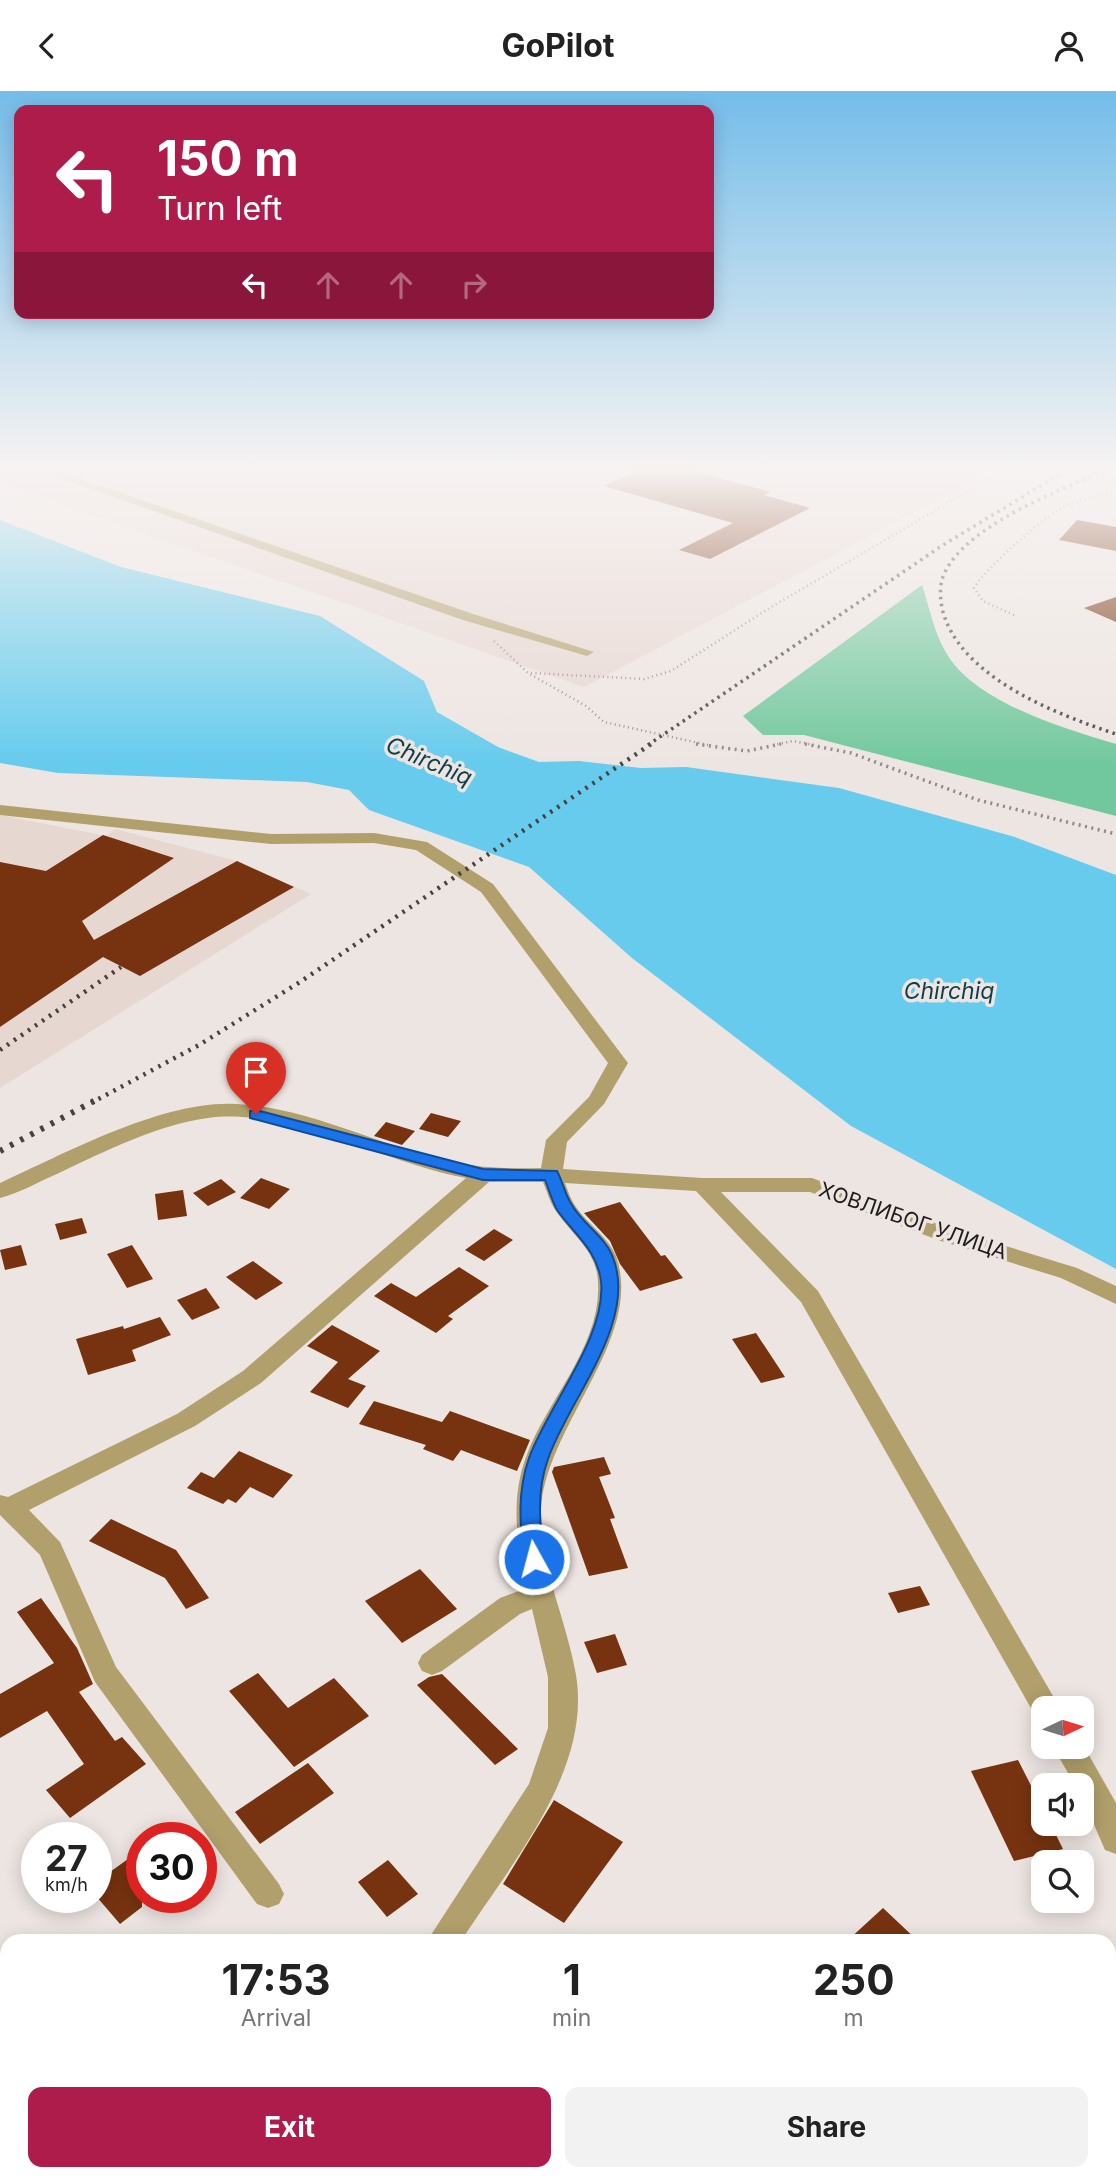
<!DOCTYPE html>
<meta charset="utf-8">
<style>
body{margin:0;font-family:Inter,sans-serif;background:#f2f2f2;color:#222;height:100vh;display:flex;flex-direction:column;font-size:26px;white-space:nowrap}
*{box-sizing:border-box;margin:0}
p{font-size:23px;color:#767676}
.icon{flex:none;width:38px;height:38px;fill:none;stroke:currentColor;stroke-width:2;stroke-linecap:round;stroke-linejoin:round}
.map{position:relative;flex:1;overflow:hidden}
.panel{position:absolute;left:0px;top:1843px;width:1116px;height:247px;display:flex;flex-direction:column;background:#fff;border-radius:21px 21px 0 0;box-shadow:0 4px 18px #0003}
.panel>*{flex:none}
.top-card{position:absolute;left:14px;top:14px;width:700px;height:214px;border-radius:14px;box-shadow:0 4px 18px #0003;background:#ae1c4c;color:#fff;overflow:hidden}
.needle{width:46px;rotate:86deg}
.controls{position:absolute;left:1031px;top:1605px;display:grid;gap:14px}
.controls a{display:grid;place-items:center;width:63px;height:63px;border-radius:14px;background:#fff;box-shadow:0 4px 18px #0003;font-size:35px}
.speed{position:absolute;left:21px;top:1731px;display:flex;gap:14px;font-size:35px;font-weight:700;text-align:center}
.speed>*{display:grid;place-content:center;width:91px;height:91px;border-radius:50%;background:#fff;box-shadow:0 4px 18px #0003;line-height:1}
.speed small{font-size:18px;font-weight:400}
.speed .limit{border:10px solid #d22;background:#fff;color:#111}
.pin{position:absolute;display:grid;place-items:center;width:60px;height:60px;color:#fff;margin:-72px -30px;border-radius:50% 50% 50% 0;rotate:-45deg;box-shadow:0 0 7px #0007}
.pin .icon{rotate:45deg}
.me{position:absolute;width:77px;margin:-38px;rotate:353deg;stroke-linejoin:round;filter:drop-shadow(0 0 5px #0008)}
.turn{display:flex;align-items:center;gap:24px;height:147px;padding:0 28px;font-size:32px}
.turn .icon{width:91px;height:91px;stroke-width:2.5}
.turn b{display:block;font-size:49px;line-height:60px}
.lanes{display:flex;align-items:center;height:66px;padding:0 28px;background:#0003;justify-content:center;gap:35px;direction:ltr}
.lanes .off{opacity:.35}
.eta{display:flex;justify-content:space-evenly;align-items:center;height:119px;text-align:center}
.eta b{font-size:42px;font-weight:700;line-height:49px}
.cta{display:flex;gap:14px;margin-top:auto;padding:14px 28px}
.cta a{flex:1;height:80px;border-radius:14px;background:#ae1c4c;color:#fff;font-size:28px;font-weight:700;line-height:80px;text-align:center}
.cta a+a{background:#f2f2f2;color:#222}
header{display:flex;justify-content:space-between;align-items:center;height:91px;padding:0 28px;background:#fff;font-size:32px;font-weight:700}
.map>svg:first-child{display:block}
.built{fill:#e7d7d1}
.green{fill:#72c89e}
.water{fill:#66cbed}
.building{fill:#773310}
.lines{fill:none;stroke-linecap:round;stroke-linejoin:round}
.path-far1{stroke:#8e8886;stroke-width:2.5;stroke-dasharray:1 3.5;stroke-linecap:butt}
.path{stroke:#8e8886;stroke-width:3.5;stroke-dasharray:2 4.5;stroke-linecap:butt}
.minor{fill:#b1a06b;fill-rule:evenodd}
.rail-far2{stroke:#464240;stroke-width:3.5;stroke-dasharray:2.5 4.5;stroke-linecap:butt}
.rail-far1{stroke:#464240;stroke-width:4.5;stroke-dasharray:2.5 6;stroke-linecap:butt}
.rail{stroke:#464240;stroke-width:6;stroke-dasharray:3.5 8;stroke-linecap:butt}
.route{fill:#1a73e8;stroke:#114b97;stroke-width:2}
.labels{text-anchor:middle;stroke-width:7;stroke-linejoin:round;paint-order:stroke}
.street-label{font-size:21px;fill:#201d1c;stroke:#ede5e1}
.water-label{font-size:23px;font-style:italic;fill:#103e4c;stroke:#ede5e1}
</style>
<header><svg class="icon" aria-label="back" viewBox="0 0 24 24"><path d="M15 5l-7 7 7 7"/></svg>GoPilot<svg class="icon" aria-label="person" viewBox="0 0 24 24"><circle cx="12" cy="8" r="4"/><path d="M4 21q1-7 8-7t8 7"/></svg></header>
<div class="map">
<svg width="1116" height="2089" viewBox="0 0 1116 2089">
<rect width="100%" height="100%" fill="#ede5e1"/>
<path class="built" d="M0,380H993L584,596L0,392Z
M0,724L106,745L115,738L237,770L311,803L0,997Z"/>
<path class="green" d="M922,494C929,515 934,541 945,560C973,611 1063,637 1116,653V725L804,644H763L743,625Z"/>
<path class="water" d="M0,429L121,476L320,525L424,590L437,621L498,656L539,671L579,670L641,677L686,676L839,697L1015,746L1116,784V1178L851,1035L632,867L529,776L369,719L349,699L307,691L58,682L0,672Z"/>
<path class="building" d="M636,380H693L771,401L764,404L810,417L710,468L679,459L733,432L604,395Z
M1077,429L1116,436V460L1059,449Z
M1116,506V531L1084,517Z
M103,744L174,767L82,830L94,849L237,770L294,796L140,885L103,866L0,936V771L46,780Z
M431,1022L461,1030L448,1046L419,1038Z
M386,1031L415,1040L402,1054L374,1045Z
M261,1087L290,1098L269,1118L240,1107Z
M221,1088L236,1101L208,1115L193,1102Z
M183,1099L187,1125L158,1129L155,1103Z
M620,1111L661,1165L665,1164L683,1187L640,1200L620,1173L610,1150L584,1122Z
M82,1127L87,1142L60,1149L55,1133Z
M494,1138L513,1149L484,1170L465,1159Z
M21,1154L27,1174L5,1179L0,1159Z
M132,1154L153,1188L127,1197L107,1163Z
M253,1170L283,1192L256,1209L226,1186Z
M459,1176L489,1195L448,1225L453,1228L436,1242L374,1205L391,1192L416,1206Z
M206,1197L220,1217L192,1229L177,1209Z
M160,1226L171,1244L132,1259L136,1270L88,1284L76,1248L123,1235L124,1238Z
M332,1234L380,1260L348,1288L366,1295L348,1317L310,1301L338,1271L307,1255Z
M756,1242L785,1286L761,1292L732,1248Z
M374,1310L442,1331L450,1320L530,1349L517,1380L461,1359L453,1370L423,1358L426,1354L359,1333Z
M239,1360L293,1384L273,1407L250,1396L236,1412L228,1408L223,1413L187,1397L201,1381L214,1387Z
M604,1366L611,1383L599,1386L615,1427L610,1428L628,1477L589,1485L552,1381L554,1376Z
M111,1428L176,1459L209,1507L186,1518L165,1487L89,1450Z
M420,1478L457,1518L402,1552L365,1510Z
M920,1495L930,1514L898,1522L888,1502Z
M41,1507L77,1557L93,1593L79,1601L115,1650L122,1646L146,1673L70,1727L46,1699L84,1673L47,1620L0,1647V1603L54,1572L17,1521Z
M615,1543L627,1574L597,1582L584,1551Z
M258,1582L288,1617L334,1587L369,1625L294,1676L229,1600Z
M442,1583L518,1658L495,1674L417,1594L429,1586Z
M1018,1669L1043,1718V1732H1050L1063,1758L1014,1770L971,1680Z
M308,1672L334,1702L260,1753L235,1721Z
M554,1709L623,1751L564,1832L503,1793Z
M142,1758V1816L120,1833L96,1805V1791Z
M388,1769L418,1803L387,1826L358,1791Z
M883,1817L918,1850H847Z"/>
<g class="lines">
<path class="path-far1" d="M1014,524L983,510L974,497C987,476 1046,423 1068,414C1083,408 1100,405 1116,401
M494,550L528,582L586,615L604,631L708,654
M531,582L644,588L671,580L768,518L1002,380
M773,654L793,650L814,654"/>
<path class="path" d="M696,653L747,660L781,653
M805,653L851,662L978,709L1116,743"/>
<path class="minor" d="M40,380H58L473,523L594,561L587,565L463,529Z
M0,714L271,743L374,742L427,751L493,793L628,972L604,1013L567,1051L563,1078L702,1087H812L957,1140L1077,1177L1116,1195V1213L1061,1187L941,1150L810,1101H721L818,1200L1060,1617H1043V1628L1036,1626L801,1211L696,1100L565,1092C568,1100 571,1109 576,1116C587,1132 609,1147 616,1165C645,1247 545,1335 541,1419C539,1474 567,1530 576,1584C592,1680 510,1774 461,1850H427L529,1693L548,1637V1586L532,1518L520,1523L442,1580L432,1584L422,1580L418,1572L422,1564L500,1507L527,1497C517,1454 510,1409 526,1366C546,1310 602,1255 598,1191C597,1160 572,1144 556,1120C550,1112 547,1100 543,1091H489L261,1292L195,1335L29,1419L60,1451L116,1576L279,1793L284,1803L279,1813L268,1817L257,1813L95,1591L40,1464L0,1424V1404L8,1406L177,1323L243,1280L466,1087C387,1073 287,1016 208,1027C156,1034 106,1060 59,1082C40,1090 20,1102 0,1107V1092C66,1062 163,1009 236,1013C311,1017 379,1055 451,1071C481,1077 511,1078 541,1077L546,1049L589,1006L608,972L481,801L416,759L374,752L271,753L0,724Z
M1082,1652L1116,1712V1763L1105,1759L1082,1706V1694H1075L1053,1656H1082Z
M379,2082H414V2089H378Z"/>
<path class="rail-far2" d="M1104,380C1058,400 968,434 945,481C939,493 940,505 942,517C958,586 1056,623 1116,643
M648,654L943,454L1065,380"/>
<path class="rail-far1" d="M0,959L121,876
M91,1012L199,954L300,891L651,653"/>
<path class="rail" d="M0,1060L94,1010"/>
</g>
<linearGradient id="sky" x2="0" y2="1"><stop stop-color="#74bdea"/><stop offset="0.56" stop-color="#f7f3f2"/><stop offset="1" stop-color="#f7f3f2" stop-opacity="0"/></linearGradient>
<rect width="1116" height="673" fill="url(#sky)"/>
<path class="route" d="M256,1019L483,1078L557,1080C563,1091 565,1104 572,1114C582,1132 604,1145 612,1164C640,1230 568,1309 548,1368C536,1401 540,1433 544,1468L541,1473H527L524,1468C520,1433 517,1401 529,1367C547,1316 607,1246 601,1190C597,1159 574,1143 557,1119C552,1110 549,1099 545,1089H483L250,1027V1020Z"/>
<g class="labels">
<g class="street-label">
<text transform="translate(913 1130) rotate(19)" y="7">ХОВЛИБОГ УЛИЦА</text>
</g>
<g class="water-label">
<text transform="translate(429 670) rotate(23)" y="8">Chirchiq</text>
<text x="949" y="908">Chirchiq</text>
</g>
</g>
</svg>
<div class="controls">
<a><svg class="needle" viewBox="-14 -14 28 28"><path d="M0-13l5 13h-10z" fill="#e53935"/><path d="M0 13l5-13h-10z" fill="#767676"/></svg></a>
<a><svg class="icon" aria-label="sound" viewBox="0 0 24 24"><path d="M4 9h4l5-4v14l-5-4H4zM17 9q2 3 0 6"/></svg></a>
<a><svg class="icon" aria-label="search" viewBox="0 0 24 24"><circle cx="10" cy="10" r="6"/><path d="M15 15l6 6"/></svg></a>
</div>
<div class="speed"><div>27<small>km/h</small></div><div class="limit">30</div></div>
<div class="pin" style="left:256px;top:1023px;background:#d93025"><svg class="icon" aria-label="arrive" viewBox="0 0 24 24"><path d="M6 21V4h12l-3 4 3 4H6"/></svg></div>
<svg class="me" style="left:534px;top:1468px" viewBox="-20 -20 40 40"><circle r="17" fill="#1a73e8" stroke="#fff" stroke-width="3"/><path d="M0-11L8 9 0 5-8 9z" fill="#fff"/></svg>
<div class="top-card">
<div class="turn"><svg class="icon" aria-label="left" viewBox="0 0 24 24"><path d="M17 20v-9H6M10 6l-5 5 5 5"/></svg><div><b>150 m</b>Turn left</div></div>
<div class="lanes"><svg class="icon" aria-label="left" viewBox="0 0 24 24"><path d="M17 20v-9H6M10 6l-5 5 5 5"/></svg><svg class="icon off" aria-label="ahead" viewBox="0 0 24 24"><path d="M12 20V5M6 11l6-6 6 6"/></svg><svg class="icon off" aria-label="ahead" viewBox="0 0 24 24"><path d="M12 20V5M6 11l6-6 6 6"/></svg><svg class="icon off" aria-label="right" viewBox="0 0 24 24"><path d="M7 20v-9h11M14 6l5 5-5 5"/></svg></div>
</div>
<section class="panel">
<div class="eta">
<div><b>17:53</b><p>Arrival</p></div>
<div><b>1</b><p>min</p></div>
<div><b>250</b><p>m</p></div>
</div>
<div class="cta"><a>Exit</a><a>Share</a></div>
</section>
</div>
